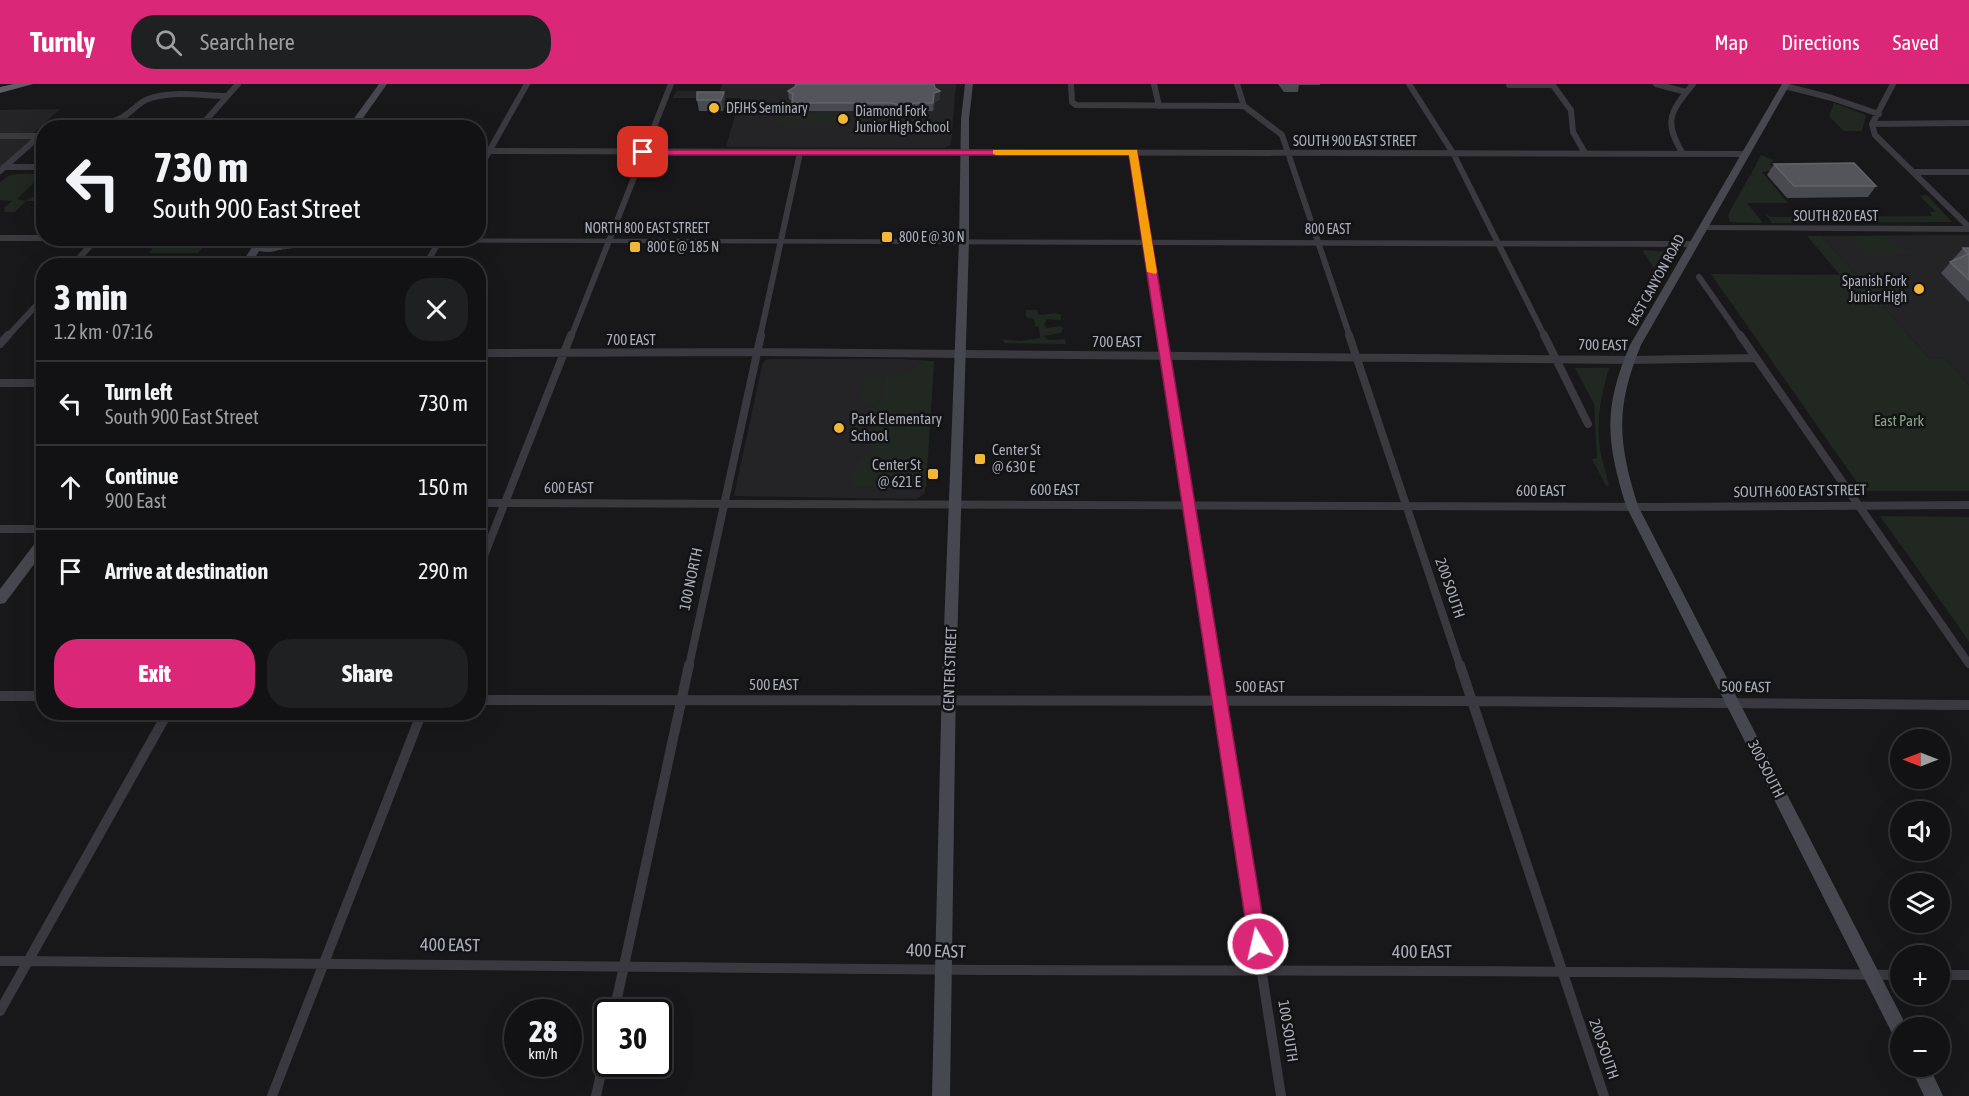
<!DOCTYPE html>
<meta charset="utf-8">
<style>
body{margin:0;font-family:"Asap Condensed",sans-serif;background:#1f2022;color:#f1f3f6;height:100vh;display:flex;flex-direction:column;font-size:22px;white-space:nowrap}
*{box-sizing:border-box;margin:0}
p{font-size:20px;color:#9c9ea0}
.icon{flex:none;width:33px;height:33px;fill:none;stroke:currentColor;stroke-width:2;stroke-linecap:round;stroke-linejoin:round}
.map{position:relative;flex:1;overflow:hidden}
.drawer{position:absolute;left:36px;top:174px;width:450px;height:462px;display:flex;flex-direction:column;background:#121214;border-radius:24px;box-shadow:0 6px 24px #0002,0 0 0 2px #313234}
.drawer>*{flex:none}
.banner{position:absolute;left:36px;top:36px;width:450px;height:126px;border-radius:24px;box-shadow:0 6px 24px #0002,0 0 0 2px #313234;background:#121214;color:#f1f3f6;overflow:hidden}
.needle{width:39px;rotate:270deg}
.tools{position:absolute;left:1890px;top:645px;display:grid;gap:12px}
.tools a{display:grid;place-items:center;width:60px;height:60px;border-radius:50%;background:#121214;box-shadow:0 6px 24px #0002,0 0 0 2px #313234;font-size:30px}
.speed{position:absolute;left:504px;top:915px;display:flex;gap:12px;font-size:30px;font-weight:700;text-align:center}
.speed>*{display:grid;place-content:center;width:78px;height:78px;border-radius:50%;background:#121214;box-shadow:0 6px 24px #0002,0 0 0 2px #313234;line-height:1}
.speed small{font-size:15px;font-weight:400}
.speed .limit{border:3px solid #111;border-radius:9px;background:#fff;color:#111}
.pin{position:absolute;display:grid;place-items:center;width:51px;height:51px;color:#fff;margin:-26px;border-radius:12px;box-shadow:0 3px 9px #0006}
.me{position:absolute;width:66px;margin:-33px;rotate:351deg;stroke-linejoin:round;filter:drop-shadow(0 0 4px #0008)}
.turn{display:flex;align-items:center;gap:21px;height:126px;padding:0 18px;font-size:27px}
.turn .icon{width:78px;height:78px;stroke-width:2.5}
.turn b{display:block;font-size:42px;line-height:51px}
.round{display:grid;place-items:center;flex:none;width:63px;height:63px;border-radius:24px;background:#1f2022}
.overview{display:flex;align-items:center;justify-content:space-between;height:102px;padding:0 18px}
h1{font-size:36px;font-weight:800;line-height:45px}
.primary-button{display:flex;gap:12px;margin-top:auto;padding:12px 18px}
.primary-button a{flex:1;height:69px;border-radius:24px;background:#db2777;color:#fff;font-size:24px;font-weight:800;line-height:69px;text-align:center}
.primary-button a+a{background:#1f2022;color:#f1f3f6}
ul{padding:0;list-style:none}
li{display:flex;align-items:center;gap:18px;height:84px;padding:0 18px;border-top:2px solid #313234}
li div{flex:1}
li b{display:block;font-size:22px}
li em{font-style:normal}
header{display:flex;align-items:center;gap:36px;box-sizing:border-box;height:84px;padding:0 30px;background:#db2777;color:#fff}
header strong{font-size:28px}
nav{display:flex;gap:33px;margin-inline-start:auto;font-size:21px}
.search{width:420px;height:54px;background:#1f2022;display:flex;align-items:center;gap:15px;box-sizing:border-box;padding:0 21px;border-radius:24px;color:#9c9ea0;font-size:22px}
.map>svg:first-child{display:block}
.built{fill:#242427}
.green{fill:#202821}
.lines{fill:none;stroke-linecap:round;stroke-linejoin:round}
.minor-far2{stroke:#39393f;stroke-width:6}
.minor-far1{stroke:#39393f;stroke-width:8}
.minor{stroke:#39393f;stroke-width:10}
.tertiary{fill:#39393f;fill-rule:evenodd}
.secondary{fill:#47484f;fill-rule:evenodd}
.trunk{fill:#5d5e67;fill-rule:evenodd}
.wall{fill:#494a4f}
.shaded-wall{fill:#313235}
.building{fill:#54555a;stroke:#616369;stroke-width:1.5}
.route{fill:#db2777;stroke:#8e194d;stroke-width:1.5}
.slow{fill:#f59e0b}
.poi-dot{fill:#f1b838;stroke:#131315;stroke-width:2}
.labels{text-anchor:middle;stroke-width:5;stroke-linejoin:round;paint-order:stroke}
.far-poi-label{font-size:14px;fill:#aaaeb9;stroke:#131315;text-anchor:start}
.far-street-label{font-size:14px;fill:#aaaeb9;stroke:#131315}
.street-label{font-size:15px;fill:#aaaeb9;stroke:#131315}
.poi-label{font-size:15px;fill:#aaaeb9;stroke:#131315;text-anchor:start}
.park-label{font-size:15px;fill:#81a484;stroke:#131315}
.near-street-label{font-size:18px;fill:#aaaeb9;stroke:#131315}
</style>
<header>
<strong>Turnly</strong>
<div class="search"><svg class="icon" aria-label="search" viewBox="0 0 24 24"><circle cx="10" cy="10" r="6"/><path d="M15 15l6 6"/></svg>Search here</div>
<nav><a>Map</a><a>Directions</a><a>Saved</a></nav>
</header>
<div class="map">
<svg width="1969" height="1012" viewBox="0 0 1969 1012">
<rect width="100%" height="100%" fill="#18181a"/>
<path class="built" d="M722,0H957L955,10L951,61L944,64L726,63L740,14H672L677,7H720Z
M60,25L31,51L39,52L0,87V26Z
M1969,151V301L1945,274L1928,273L1822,152Z
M771,275H902L934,277L925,409L917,415L734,412L762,281L765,276Z"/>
<path class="green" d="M1834,19L1866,31L1862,47H1844L1829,32Z
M784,21H792L790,29H891L896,32L869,40H778Z
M1761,71L1773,76L1770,81L1775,86L1762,88L1788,119H1747L1763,139L1730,138L1728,131L1750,91L1755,92L1751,90Z
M16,90H43L17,115L25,117L33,113H43V117H26L15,128H4L5,123L12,117L0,116V98L8,92Z
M1927,111L1952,138L1772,139L1765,129L1771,133L1932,132L1930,128H1936L1920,112Z
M1807,152H1822L1928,273L1945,274L1969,301V407H1863L1711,190L1840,191Z
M1851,152H1881L1914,170H1865L1847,153Z
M154,162H204L198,169H149Z
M1642,166L1672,168L1657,189Z
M1026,226H1037L1038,230C1046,233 1053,226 1061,231V236L1047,235L1044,241L1047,244L1061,242L1063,244L1061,249L1043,252L1049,256L1065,255L1066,260L1005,259L1002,255L1020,257L1040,254L1039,243L1035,242L1034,235L1026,233Z
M923,277H934L926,404L852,403L853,395L850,392L860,376L872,366L876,320L882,316L885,292L907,289Z
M1575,284H1609C1601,312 1596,336 1600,365C1602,378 1607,390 1609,402H1606L1592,375L1597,374L1594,320Z
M863,292H882L879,316C874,319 865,319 860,315Z
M1880,432L1969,433V558L1959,543Z"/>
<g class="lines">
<path class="minor-far2" d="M1071,0L1072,18L1076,21L1244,22
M1154,0L1159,22
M1237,0L1244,22
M1409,0L1453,69L1545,253
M1552,0L1571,26L1573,48L1585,69
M1656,0L1686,8
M1893,0L1872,40L1875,51L1969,143
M1509,1H1553
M1785,2L1832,14L1879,30
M1244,22L1282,51L1350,253
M1872,40L1969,39
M49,44C70,35 91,42 113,37C128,34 135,20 148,15C172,6 202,12 227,12
M199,44L238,0
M0,52H39
M478,67L1746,70
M1134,68L1163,253
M1683,70C1663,37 1670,28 1693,0
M4,83H44
M0,87L44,48
M478,87L527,0
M1913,88H1969
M72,182L97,154
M425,182L441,154
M1699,193L1741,253
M7,253L44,213
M571,253L671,0
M760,253L800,69"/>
<path class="minor-far1" d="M1163,251L1214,582
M1349,251L1460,582
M1544,251L1588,340
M1740,251L1969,580
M0,260L8,251
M478,269L757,268L1629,276L1756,274
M0,299H44
M478,487L571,251
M689,582L761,251"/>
<path class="minor" d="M1214,581L1281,1012
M1460,581L1604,1012
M0,612H44
M478,616L1472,617L1969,621
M0,877C328,878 656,885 983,886C1289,887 1594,886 1900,891
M1940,891H1969
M0,927L168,628
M614,928L689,581
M272,1012L422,628
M596,1012L608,958"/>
<path class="tertiary" d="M1703,141L1969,142V148L1700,146V142Z
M0,151H44V154H48L44,157H0Z
M61,154H121L117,157H65Z
M154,154H209L256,157L260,160L256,163C223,161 191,157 158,157Z
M303,154L1693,157L1697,160L1693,163L319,158L315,161L280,166L276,163L280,160L307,157Z
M478,415L1655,419L1969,417V425L1655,427L478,423Z
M0,441H44V449H0Z"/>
<path class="secondary" d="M379,0H387L356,44H347Z
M965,0H973L969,35V158L956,596L950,1012H932L942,596L959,158L961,35Z
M1782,0H1790L1641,261C1615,324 1618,358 1638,422L1906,941L1908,944H1900V956L1894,953L1626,422C1606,357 1603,324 1630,261Z
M253,154H263L262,161C277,164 280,154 295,154C285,166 274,170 259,167L250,182H240L252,163Z
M44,452V467L5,519L0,520V505L39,454Z
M1910,982H1929L1943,1012H1924Z"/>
<path class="trunk" d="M14,0H33L0,9V3Z"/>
</g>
<path class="wall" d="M796,0H935V4L940,15L935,18L933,27H915L907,31L893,27H793L792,17L789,15L788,7L795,3Z
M1256,0H1320V1H1299L1298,8H1284L1278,0Z
M724,8L726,19L723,27H699L697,16Z
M1774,80L1876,102L1868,113L1787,114L1767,91Z
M1963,164H1969V218L1941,189Z"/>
<path class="shaded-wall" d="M940,7V15L935,18L933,27V19L934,9Z
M724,8L726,19L723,27L721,16Z
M915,19V27L907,31L906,23Z"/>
<path class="building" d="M796,0H934L935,4L940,7L934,9L933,19H915L906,23L892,19H792L793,10L788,7L795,3Z
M697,8H724L721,16H697Z
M1854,79L1876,102H1794L1774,80Z
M1963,164H1969V196L1950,178L1968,170Z"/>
<path class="route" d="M640,66H1137L1267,860L1264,866L1258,869L1252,866L1249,860L1129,71H643L638,68Z"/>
<path class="slow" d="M993,66H1137L1157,188L1156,190L1147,188L1129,71H996L993,70Z"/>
<g class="poi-dot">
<circle cx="714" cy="24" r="6"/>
<circle cx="843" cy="35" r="6"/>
<rect x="881" y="147" width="12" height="12" rx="3"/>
<rect x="629" y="157" width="12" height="12" rx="3"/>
<circle cx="1919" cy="205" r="6"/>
<circle cx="839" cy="344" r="6"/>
<rect x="974" y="369" width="12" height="12" rx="3"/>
<rect x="927" y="384" width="12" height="12" rx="3"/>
</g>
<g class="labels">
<g class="far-poi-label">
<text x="726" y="29">DFJHS Seminary</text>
<text x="855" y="32">Diamond Fork<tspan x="855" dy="16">Junior High School</tspan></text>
<text x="899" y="158">800 E @ 30 N</text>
<text x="647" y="168">800 E @ 185 N</text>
<text x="1907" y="202" text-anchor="end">Spanish Fork<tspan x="1907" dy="16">Junior High</tspan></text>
</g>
<g class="far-street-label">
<text x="1355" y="62">SOUTH 900 EAST STREET</text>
<text x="1836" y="137">SOUTH 820 EAST</text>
<text x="647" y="149">NORTH 800 EAST STREET</text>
<text x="1328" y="150">800 EAST</text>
<text transform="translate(1656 196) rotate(-61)" y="5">EAST CANYON ROAD</text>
</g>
<g class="street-label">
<text x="631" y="261">700 EAST</text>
<text x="1117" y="263">700 EAST</text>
<text transform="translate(1603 261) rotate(1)" y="5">700 EAST</text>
<text x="569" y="409">600 EAST</text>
<text x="1055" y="411">600 EAST</text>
<text x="1541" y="412">600 EAST</text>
<text transform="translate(1800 407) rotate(-1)" y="5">SOUTH 600 EAST STREET</text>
<text transform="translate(691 495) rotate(-78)" y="5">100 NORTH</text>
<text transform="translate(1450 504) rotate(71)" y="5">200 SOUTH</text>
<text transform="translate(950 585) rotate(-88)" y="5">CENTER STREET</text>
<text x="774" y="606">500 EAST</text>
<text x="1260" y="608">500 EAST</text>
<text transform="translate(1746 603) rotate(1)" y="5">500 EAST</text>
<text transform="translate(1766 685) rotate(63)" y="5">300 SOUTH</text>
<text transform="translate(1288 947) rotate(81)" y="5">100 SOUTH</text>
<text transform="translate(1604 965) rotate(71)" y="5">200 SOUTH</text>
</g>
<g class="poi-label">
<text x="851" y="340">Park Elementary<tspan x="851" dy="17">School</tspan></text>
<text x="992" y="371">Center St<tspan x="992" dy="17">@ 630 E</tspan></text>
<text x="921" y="386" text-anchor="end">Center St<tspan x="921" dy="17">@ 621 E</tspan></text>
</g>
<g class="park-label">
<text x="1899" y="342">East Park</text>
</g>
<g class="near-street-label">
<text transform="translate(450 861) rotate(1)" y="6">400 EAST</text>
<text transform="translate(936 867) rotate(2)" y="6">400 EAST</text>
<text x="1422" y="874">400 EAST</text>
</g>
</g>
</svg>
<div class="tools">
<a><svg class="needle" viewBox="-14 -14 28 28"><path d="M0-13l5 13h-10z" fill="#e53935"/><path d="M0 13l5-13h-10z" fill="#9c9ea0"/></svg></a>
<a><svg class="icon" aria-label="sound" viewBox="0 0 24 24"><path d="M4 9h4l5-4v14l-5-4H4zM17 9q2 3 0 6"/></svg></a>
<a><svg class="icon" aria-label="layers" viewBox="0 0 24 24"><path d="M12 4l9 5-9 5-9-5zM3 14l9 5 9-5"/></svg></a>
<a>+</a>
<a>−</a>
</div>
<div class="speed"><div>28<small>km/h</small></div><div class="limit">30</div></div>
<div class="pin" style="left:643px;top:68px;background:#d93025"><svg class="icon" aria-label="arrive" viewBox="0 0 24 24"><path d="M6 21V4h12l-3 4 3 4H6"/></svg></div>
<svg class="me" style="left:1258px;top:860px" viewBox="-20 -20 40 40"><circle r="17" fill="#db2777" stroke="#fff" stroke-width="3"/><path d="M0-11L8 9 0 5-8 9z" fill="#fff"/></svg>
<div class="banner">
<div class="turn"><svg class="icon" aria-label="left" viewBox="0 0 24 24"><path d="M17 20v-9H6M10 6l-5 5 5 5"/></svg><div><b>730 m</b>South 900 East Street</div></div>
</div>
<section class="drawer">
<div class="overview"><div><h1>3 min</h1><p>1.2 km · 07:16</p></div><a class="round"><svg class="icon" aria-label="close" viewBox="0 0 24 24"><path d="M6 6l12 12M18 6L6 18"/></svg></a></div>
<ul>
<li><svg class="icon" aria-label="left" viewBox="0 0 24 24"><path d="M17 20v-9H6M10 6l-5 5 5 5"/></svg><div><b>Turn left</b><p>South 900 East Street</p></div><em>730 m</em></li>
<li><svg class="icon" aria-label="ahead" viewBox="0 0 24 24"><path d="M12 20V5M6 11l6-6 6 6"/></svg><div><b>Continue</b><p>900 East</p></div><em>150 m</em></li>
<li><svg class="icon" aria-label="arrive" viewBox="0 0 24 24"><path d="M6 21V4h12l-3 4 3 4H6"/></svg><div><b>Arrive at destination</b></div><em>290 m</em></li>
</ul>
<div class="primary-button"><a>Exit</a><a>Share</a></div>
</section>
</div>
